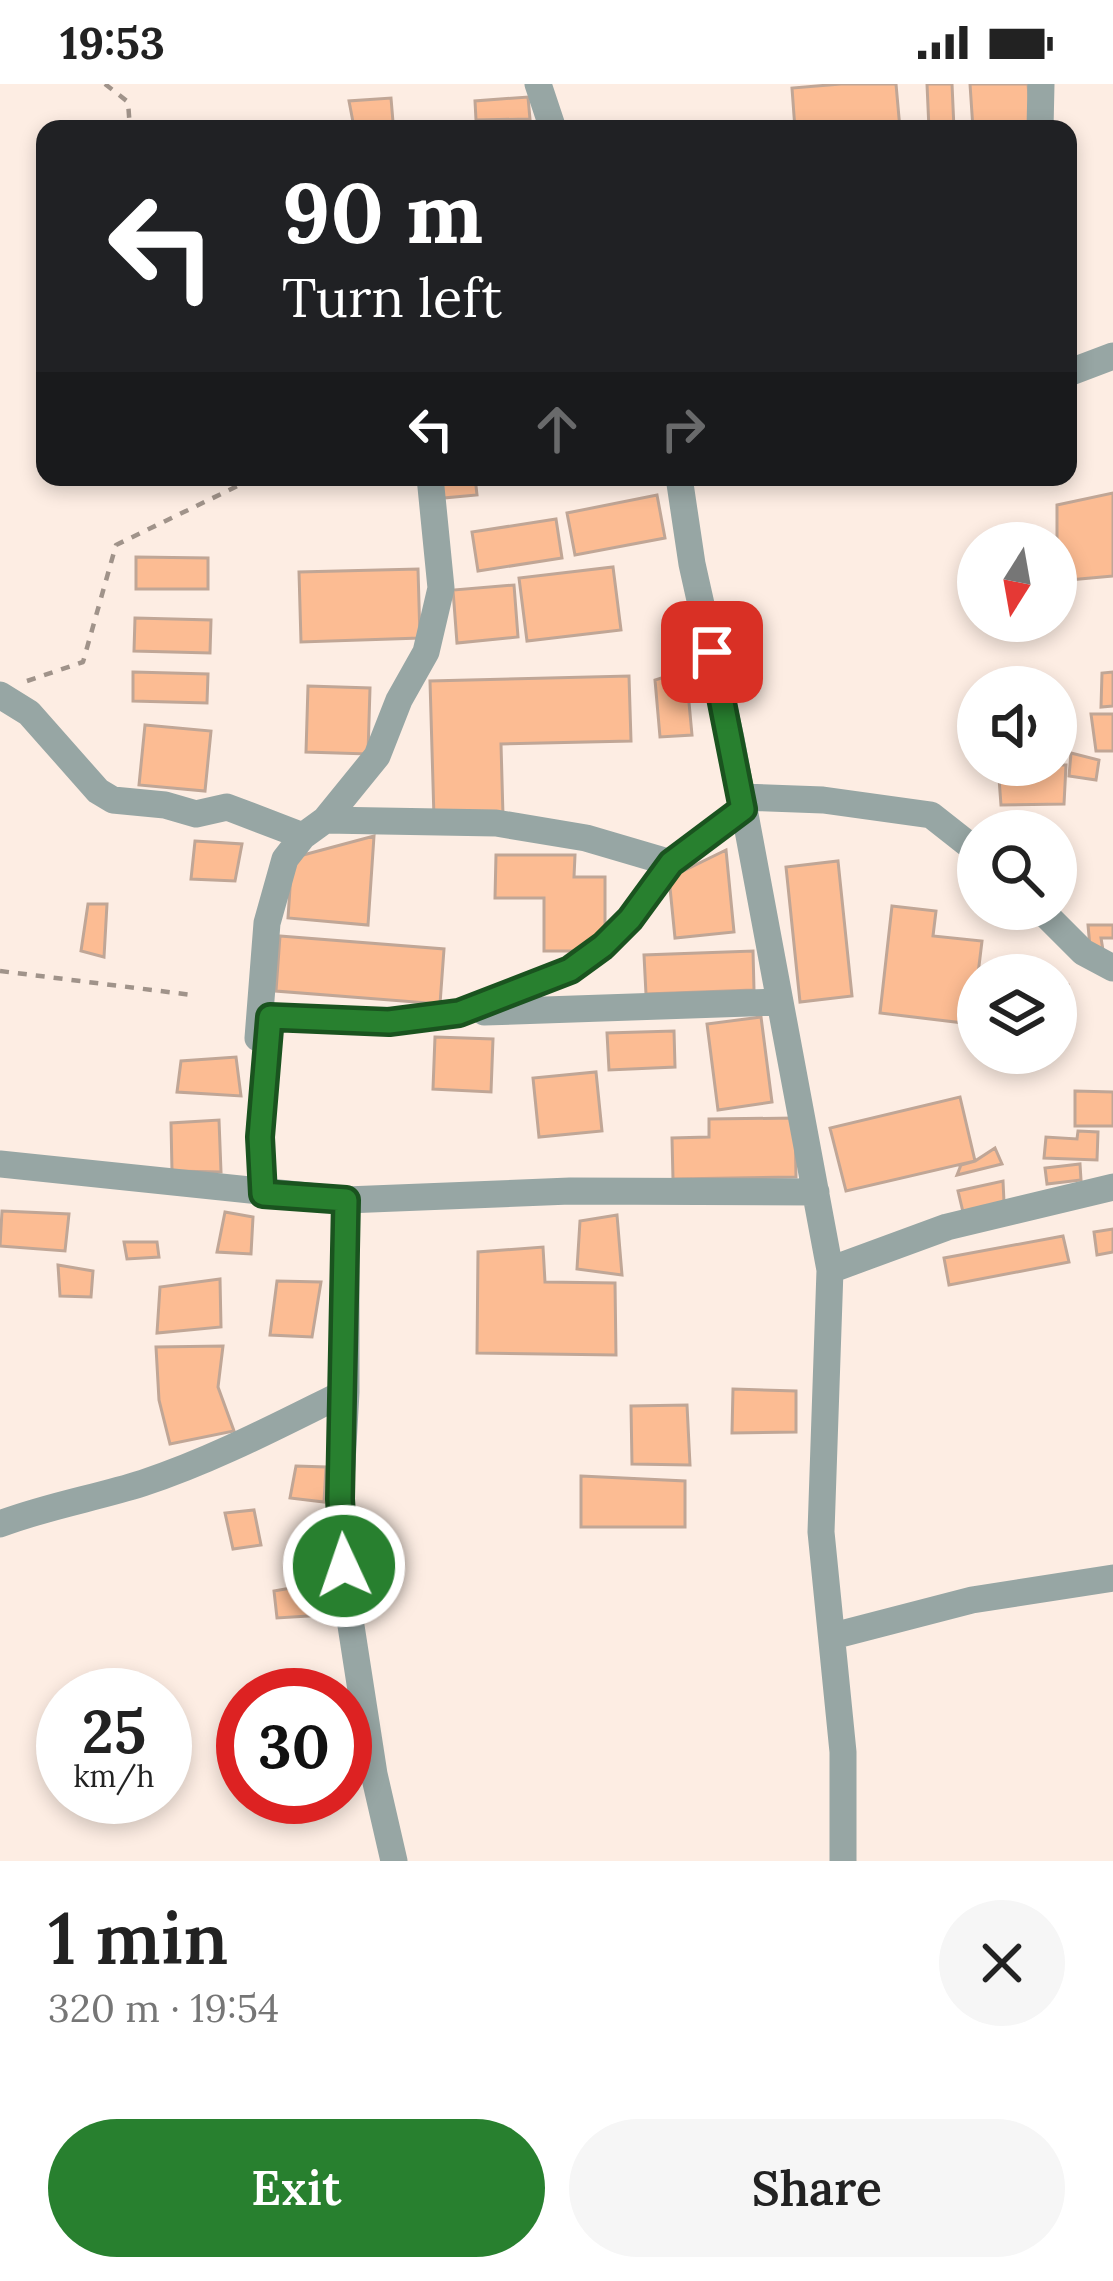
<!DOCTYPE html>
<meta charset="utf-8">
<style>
body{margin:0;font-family:Lora,serif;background:#f6f6f6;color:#222;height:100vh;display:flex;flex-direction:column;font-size:45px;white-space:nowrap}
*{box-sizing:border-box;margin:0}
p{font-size:39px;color:#767676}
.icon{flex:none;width:66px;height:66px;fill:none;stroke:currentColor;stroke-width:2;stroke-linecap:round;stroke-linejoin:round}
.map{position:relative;height:1777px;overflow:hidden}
.drawer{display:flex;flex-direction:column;background:#fff;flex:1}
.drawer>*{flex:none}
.guide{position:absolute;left:36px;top:36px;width:1041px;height:366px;border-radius:24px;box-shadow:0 6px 18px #0003;background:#202124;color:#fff;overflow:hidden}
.needle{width:78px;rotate:191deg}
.tools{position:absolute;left:957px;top:438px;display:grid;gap:24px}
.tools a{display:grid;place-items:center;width:120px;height:120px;border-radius:50%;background:#fff;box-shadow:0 6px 18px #0003;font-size:60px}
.speed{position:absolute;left:36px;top:1584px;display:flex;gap:24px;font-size:60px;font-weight:700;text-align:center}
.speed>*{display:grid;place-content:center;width:156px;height:156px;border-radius:50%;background:#fff;box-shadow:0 6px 18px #0003;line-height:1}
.speed small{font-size:30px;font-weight:400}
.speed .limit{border:18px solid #d22;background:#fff;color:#111}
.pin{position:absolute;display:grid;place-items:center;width:102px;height:102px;color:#fff;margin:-51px;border-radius:24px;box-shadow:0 6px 18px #0006}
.me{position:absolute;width:132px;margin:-66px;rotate:357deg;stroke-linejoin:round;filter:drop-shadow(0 0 9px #0008)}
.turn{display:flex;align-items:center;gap:42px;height:252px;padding:0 48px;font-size:54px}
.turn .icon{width:156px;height:156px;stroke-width:2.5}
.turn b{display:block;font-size:84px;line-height:102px}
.lanes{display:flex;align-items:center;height:114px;padding:0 48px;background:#0003;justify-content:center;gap:60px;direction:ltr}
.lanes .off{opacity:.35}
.round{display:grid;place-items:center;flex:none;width:126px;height:126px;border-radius:63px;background:#f6f6f6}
.headline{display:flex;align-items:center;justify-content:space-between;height:204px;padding:0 48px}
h1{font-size:72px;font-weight:600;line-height:90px}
.cta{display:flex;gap:24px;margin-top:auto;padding:24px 48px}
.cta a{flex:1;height:138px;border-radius:72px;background:#28802f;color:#fff;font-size:48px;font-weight:600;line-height:138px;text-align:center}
.cta a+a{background:#f6f6f6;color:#222}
.status{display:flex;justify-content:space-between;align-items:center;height:84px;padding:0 60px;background:#fff;direction:ltr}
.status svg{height:33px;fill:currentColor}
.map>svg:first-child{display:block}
.building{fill:#fcbc93;stroke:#c0a696;stroke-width:3}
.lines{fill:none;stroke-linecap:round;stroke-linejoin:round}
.path{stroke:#a0938a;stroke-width:4.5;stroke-dasharray:9 9;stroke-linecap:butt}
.minor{stroke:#97a6a4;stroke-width:27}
.route-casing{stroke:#1a531f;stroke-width:30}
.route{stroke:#28802f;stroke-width:21}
</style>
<div class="status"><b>19:53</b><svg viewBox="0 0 49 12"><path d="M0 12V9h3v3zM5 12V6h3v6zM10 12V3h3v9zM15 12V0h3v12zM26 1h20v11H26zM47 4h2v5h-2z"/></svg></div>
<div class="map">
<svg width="1113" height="1777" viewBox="0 0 1113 1777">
<rect width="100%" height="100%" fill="#fdede3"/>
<path class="building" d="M841,0H896L900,45H795L792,4Z
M927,0H952L954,45H929Z
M970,0H1028L1032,44L973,45Z
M528,13L530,35L476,36L475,17Z
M391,14L393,38H353L349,17Z
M441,393H475L477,411L443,414Z
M1113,409V492L1057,497V421Z
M657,411L665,454L575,471L567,429Z
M556,435L562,474L478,487L472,448Z
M136,473L208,474V505H136Z
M613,483L621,546L527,557L519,494Z
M418,485L420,554L301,558L299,488Z
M514,501L518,553L457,559L453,506Z
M135,534L211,536L210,569L134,567Z
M686,586L692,651L660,653L655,596Z
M133,588L208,590L207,619L133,617Z
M1113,588V622L1101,623L1102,589Z
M629,592L631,657L501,660L503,732L434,734L430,597Z
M308,602L370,604L368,670L306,668Z
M1091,630H1113V667H1096Z
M145,641L211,647L205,707L139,701Z
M1071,669L1099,676L1096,696L1069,692Z
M998,681H1066L1064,720L1001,721Z
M374,752L368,841L288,834L292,774Z
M195,757L242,760L235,797L191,795Z
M726,766L734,848L675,854L669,794Z
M496,771H575L574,793H605V848L584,867H544V814H495Z
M838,777L852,912L800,918L786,783Z
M88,820H107L104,873L81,867Z
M892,822L936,827L933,852L982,857L972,940L880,929Z
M1088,841H1113V854H1101L1103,866L1090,863Z
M280,852L444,865L440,920L276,907Z
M753,867L754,906L646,910L644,871Z
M1056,898L1068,901L1063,955L1056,954Z
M761,933L772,1018L718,1026L707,940Z
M674,947L675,983L609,986L607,949Z
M435,953L493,955L491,1008L433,1005Z
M236,973L241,1012L177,1008L181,977Z
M596,988L602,1047L539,1053L533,994Z
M1075,1007L1113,1008V1042H1075Z
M960,1013L975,1077L846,1107L830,1044Z
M795,1034L796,1093L673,1095L672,1054L709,1053V1035Z
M219,1036L221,1088L172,1087L171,1039Z
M1078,1047L1098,1048L1097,1076L1044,1074L1046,1053L1077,1055Z
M995,1064L1002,1080L957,1091L961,1081L975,1077Z
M1080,1080L1081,1096L1047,1100L1045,1084Z
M1003,1097L1004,1118L963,1128L958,1107Z
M2,1127L69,1130L65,1167L0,1162Z
M225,1128L253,1133L251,1170L217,1168Z
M617,1131L622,1191L577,1185L580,1137Z
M1113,1145V1168L1097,1171L1094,1148Z
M1063,1152L1069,1178L949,1201L944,1174Z
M124,1158H157L159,1173L127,1175Z
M543,1163L545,1198L615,1199L616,1271L477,1269L478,1168Z
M58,1181L93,1187L91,1213L60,1212Z
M220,1195L221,1243L157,1249L160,1203Z
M277,1197L321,1198L312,1253L270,1251Z
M223,1262L218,1303L234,1347L170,1360L159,1316L156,1263Z
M733,1305L796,1307V1348L732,1349Z
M687,1321L690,1381L632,1380L631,1322Z
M296,1382L326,1383L324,1418L290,1414Z
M581,1392L685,1397V1443H581Z
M254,1426L261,1461L233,1465L225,1429Z
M319,1499L324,1531L277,1534L274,1507Z"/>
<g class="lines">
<path class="path" d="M105,0L128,18L130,45
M27,597L83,578L116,461L256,393
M0,887L192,911"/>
<path class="minor" d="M538,0L553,45
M1040,45L1041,0
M1068,289L1113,272
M679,393L692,480L731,655L830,1186L821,1448L843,1668V1777
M0,611L29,629L98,707L113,716L165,721L196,730L227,723L303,752
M742,713L823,716L931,731L978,768
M325,736L496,739L586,754L671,779
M1040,825L1083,868L1113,884
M484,928L779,918
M258,954L267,839L285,775L303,752L325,736L377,672L399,616L426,568L441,504L430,393
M0,1080L346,1116L570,1107L816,1108
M263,1110L259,1053L270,933L390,938L459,929L570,886L603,863L630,835L671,779L743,725
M346,1116V1308L340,1415L347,1516L374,1690L394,1777
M830,1186L947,1143L1113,1103
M0,1440C47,1422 96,1414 143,1399C213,1376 279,1341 346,1308
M833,1552L972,1516L1113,1494"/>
</g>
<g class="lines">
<g class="route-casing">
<path id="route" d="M344,1482L340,1415L346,1116L263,1110L260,1053L270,933L389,938L459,929L570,886L603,862L630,835L671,779L743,725L712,568"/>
</g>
<use href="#route" class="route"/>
</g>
</svg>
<div class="tools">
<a><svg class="needle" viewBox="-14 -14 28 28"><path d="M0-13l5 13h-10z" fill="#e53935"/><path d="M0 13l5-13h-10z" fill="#767676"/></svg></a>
<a><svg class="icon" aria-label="sound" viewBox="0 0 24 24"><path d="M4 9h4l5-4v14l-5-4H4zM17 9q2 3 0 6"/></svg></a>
<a><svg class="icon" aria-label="search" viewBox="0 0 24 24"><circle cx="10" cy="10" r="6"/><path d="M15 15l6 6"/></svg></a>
<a><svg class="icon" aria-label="layers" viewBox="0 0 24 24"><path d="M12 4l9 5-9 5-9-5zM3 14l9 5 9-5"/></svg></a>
</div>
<div class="speed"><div>25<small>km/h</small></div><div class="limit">30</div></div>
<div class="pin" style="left:712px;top:568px;background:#d93025"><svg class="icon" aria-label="arrive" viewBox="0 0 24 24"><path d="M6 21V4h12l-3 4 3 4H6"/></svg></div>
<svg class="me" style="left:344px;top:1482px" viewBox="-20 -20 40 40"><circle r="17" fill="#28802f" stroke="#fff" stroke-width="3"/><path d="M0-11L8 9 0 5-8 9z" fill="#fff"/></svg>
<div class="guide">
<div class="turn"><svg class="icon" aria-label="left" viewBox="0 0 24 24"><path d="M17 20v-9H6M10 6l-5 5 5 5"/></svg><div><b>90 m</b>Turn left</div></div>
<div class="lanes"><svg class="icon" aria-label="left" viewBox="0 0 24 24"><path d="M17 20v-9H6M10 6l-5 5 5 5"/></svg><svg class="icon off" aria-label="ahead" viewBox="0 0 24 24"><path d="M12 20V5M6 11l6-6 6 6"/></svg><svg class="icon off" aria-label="right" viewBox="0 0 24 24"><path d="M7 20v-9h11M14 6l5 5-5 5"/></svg></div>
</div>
</div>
<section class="drawer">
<div class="headline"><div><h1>1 min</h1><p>320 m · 19:54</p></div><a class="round"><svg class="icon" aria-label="close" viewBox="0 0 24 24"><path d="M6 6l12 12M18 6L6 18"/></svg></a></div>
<div class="cta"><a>Exit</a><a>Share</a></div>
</section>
